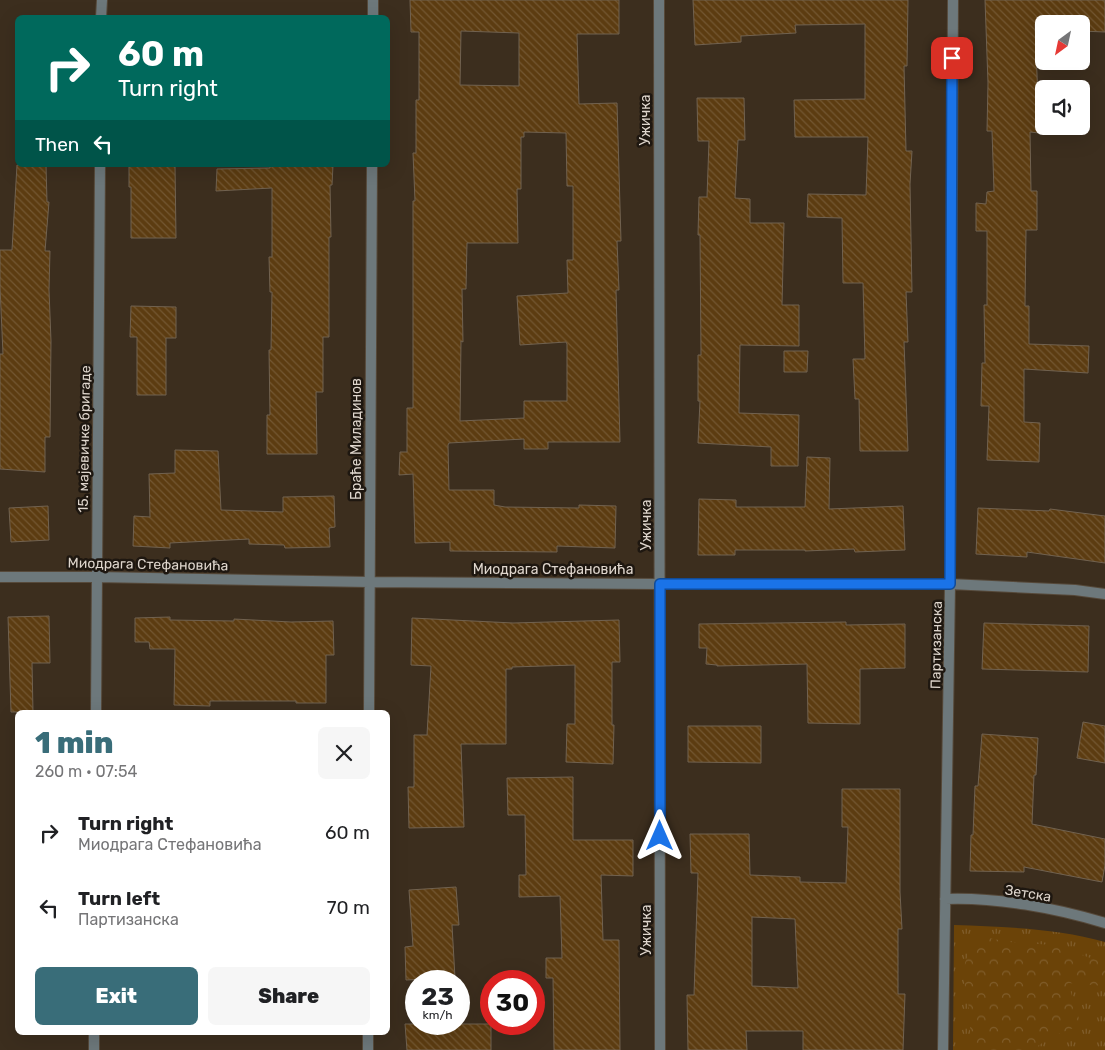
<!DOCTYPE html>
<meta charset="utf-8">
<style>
body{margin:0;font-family:Rubik,sans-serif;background:#f6f6f6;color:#202124;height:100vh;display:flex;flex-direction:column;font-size:19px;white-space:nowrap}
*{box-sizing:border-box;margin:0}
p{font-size:16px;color:#757577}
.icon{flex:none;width:28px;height:28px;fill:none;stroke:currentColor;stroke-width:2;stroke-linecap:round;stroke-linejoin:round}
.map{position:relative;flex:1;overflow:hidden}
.panel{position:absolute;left:15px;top:710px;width:375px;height:325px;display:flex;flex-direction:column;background:#fff;border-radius:8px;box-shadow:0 5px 20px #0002}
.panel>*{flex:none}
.guide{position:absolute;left:15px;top:15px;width:375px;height:152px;border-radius:8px;box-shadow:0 5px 20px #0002;background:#00695c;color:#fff;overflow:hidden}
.needle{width:32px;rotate:213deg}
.fabs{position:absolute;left:1035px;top:15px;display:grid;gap:10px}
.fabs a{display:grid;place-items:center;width:55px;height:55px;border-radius:8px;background:#fff;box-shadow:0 5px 20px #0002;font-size:25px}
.speed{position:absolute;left:405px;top:970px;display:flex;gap:10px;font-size:25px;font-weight:700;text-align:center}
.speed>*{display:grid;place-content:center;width:65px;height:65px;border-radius:50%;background:#fff;box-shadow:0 5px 20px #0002;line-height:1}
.speed small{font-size:12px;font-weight:400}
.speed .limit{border:8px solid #d22;background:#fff;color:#111}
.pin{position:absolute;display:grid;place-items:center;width:42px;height:42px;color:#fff;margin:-21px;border-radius:10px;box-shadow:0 2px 8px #0006}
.me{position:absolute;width:55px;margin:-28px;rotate:0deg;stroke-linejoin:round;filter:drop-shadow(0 0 4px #0008)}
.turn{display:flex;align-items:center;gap:18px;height:105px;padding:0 20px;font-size:22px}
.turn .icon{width:65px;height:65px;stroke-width:2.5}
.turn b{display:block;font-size:35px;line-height:42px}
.then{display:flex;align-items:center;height:48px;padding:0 20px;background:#0003;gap:10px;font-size:19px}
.round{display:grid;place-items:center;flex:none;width:52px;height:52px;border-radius:8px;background:#f6f6f6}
.headline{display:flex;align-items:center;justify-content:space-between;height:85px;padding:0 20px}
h1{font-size:30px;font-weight:800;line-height:38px;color:#396d79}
.cta{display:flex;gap:10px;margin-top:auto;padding:10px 20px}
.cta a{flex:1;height:58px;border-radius:8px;background:#396d79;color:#fff;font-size:20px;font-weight:800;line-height:58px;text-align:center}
.cta a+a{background:#f6f6f6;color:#202124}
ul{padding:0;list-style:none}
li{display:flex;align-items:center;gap:15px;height:75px;padding:0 20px}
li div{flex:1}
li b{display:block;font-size:19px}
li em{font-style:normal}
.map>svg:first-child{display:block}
.grass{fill:url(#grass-tufts)}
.forest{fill:url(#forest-crowns)}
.building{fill:url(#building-back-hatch);stroke:#716250;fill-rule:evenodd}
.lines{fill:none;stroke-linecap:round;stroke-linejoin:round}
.minor-casing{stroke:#56493a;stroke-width:12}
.minor{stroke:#6d787b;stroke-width:10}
.route-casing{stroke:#114b97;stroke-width:12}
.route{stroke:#1a73e8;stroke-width:9}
.labels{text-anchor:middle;stroke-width:5;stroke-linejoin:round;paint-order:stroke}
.street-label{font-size:14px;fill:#dfd6cd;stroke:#1e1710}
</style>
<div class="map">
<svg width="1105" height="1050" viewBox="0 0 1105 1050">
<defs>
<pattern id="grass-tufts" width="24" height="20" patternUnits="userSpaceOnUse" patternTransform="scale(1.25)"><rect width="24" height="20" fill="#6b4308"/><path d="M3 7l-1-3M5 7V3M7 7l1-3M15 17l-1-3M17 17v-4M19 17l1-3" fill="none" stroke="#805d2b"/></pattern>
<pattern id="forest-crowns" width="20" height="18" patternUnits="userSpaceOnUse" patternTransform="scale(1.25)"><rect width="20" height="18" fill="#6b4308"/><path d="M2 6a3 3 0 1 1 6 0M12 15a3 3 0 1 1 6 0" fill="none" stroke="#805d2b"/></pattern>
<pattern id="building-back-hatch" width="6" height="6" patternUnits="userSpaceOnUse" patternTransform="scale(1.25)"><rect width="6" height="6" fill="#5c3c11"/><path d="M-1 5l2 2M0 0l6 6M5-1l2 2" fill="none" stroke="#735732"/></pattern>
</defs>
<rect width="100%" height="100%" fill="#3c2e1e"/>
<path class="grass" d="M954,925C1004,927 1057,928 1105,942V1050H953Z"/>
<path class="forest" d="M979,936L1009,942L1053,945L1105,963V986L1068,983L1081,1025L1051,1037L1032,1050H973C968,1038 971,1027 970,1015C965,976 955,972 979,936Z"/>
<path class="building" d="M410,0H619V34H577L579,104L617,103L621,241H617L619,290H616L620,442H548V449H524V439L449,443L448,445L449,490H494V505L505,507L579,508V505L616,506L615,548L557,546V552L450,551V542L415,543L413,474L399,475L400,452H407V408H413V201H415L413,153H416V100H419V32H411ZM461,31L519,33V86L460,85ZM524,132L566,133L567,186H573V260H567L568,293L517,296L520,345L566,342L567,344V401H524V418L460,421L461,341L463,342L462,289H466L467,243H518L517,189H521V137H524Z
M693,0H908L907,66H904L906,151H912L910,184L912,292H906L908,342H904L908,451H860L859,399H855L853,359H865L863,283H843L842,218L807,217L808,194L866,195L868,137H795L794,100L865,99V24L795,25L796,33L741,36V42L695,45Z
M985,0H1105V32L1081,31V24H1035L1038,100H1040L1039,133L1030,132L1031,191H1037V230H1026L1025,306H1029V344L1089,346L1088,373L1024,369V422L1040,423L1039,462L987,460L989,406H981L982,363H985L984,305H987V231H976V203L986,204L987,192L994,191L992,131H987L988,83Z
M697,98H744L745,140H738L735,198L750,199V223H784L782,305H799V346L740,345L739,413L799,415L798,466H771V447L698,443L700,401H698V355H701L700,235H698L699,197H707L709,141H698Z
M17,165H46L47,202H49L45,251H50L49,290L51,341L50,437H45V472L0,469V354H3L0,287V250H12Z
M129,165H175L176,238H131V187H129Z
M270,165H333L332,185H330L331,237H329V337H323V392H316L317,454H267V415H270L269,350H271L272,292H270L269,257H272V188L216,191L217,169L270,168Z
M131,306L176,307V338H166V395H137V337H130Z
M784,351H808L807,372H784Z
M175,450L218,451L221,510L283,512V497L334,496L335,527L329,528L330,547L285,548L284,545L249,544V539L170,543V548L133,546L134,516L150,517L149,474L175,473Z
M807,457L830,458L829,509L903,506L905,550L855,552L854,549L805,551V550H735V555H698L699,499L736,500V507H805Z
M48,506L49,540L11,542L9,508Z
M978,508L1049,511L1050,509L1105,516V563L1027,552V557L976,554Z
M49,616L50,663H32L33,712H11L8,617Z
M170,617V620L234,621V619L291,622L333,621L334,655H326V703H296V701H210V706L174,705L175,649H150L149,642H135V618Z
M412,618L513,623L619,620L620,662H612V725H614L613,764L566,762L567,724H575V665L512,667V669H506V744H461L464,827L409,828L408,787H414V735H427L431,666L411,665Z
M846,622V625L905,624V668L860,669V724L808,723L807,664L717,666V665L706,664L707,648H699V624Z
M984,623L1089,626L1088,672L982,669Z
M1083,722L1105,726V763L1077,758Z
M688,726H761V763L688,762Z
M982,734L1038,738L1036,775H1034L1032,824L1105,839V865L1102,882L1024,867V872L970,871L971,835H973L975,786H978Z
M573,777V840H633V876L601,875L603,940H619L620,1050H554L553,978H546V958H562L560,896L519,897V875H526L525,815H508L507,778Z
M842,789H900V892L902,929H898V994H905L903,1050H803V1031H746L747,1050H688L687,995H694L698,873H691L690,834H749L750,875L800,877V882L846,883L848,827H842ZM752,917L795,919L798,988L752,986Z
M456,887L459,925H452L455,978L406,980L405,947L413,946L409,890Z
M405,1024H491V1050H407Z"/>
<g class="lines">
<g class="minor-casing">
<path id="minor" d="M659,0L660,1050
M101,18L102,0
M373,18V0
M0,577H96L369,582L660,584H950L1075,590L1105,594
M96,712L100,165
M369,712L372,165
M945,899C996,897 1056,908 1105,923
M94,1050V1032
M368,1050V1032
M943,1050L950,584L953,0"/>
</g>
<use href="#minor" class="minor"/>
</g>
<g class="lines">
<g class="route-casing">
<path id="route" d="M660,836V584H950L952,58"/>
</g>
<use href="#route" class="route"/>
</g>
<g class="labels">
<g class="street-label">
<text transform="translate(645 120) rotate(-90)" y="5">Ужичка</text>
<text transform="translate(84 439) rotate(-89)" y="5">15. мајевичке бригаде</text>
<text transform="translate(356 439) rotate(-90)" y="5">Браће Миладинов</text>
<text transform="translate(646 525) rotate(-90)" y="5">Ужичка</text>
<text transform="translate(148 564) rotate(1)" y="5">Миодрага Стефановића</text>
<text x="553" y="574">Миодрага Стефановића</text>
<text transform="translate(936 645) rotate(-89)" y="5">Партизанска</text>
<text transform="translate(1028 893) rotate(9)" y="5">Зетска</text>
<text transform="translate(646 930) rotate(-90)" y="5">Ужичка</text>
</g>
</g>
</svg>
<div class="fabs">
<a><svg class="needle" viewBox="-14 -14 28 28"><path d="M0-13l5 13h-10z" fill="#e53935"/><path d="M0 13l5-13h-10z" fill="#757577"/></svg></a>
<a><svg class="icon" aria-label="sound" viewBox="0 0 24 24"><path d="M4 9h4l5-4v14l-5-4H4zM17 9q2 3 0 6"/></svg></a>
</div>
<div class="speed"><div>23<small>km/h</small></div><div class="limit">30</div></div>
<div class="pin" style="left:952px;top:58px;background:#d93025"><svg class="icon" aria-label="arrive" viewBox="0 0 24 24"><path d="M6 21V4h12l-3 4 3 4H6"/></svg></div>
<svg class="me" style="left:660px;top:836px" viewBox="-20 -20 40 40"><path d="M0-17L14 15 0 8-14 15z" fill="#1a73e8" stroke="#fff" stroke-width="4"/></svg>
<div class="guide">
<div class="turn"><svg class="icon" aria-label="right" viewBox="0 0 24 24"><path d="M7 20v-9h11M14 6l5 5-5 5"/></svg><div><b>60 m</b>Turn right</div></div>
<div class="then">Then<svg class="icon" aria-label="left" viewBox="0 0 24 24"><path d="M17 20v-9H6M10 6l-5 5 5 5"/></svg></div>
</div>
<section class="panel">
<div class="headline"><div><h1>1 min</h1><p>260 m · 07:54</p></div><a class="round"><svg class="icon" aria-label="close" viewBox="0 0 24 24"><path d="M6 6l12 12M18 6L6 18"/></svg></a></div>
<ul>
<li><svg class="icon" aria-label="right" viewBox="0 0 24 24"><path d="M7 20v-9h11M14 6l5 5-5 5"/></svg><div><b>Turn right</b><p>Миодрага Стефановића</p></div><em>60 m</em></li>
<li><svg class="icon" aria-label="left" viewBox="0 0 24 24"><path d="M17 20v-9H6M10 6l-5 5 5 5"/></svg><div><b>Turn left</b><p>Партизанска</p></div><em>70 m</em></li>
</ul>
<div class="cta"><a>Exit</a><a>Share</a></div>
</section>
</div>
